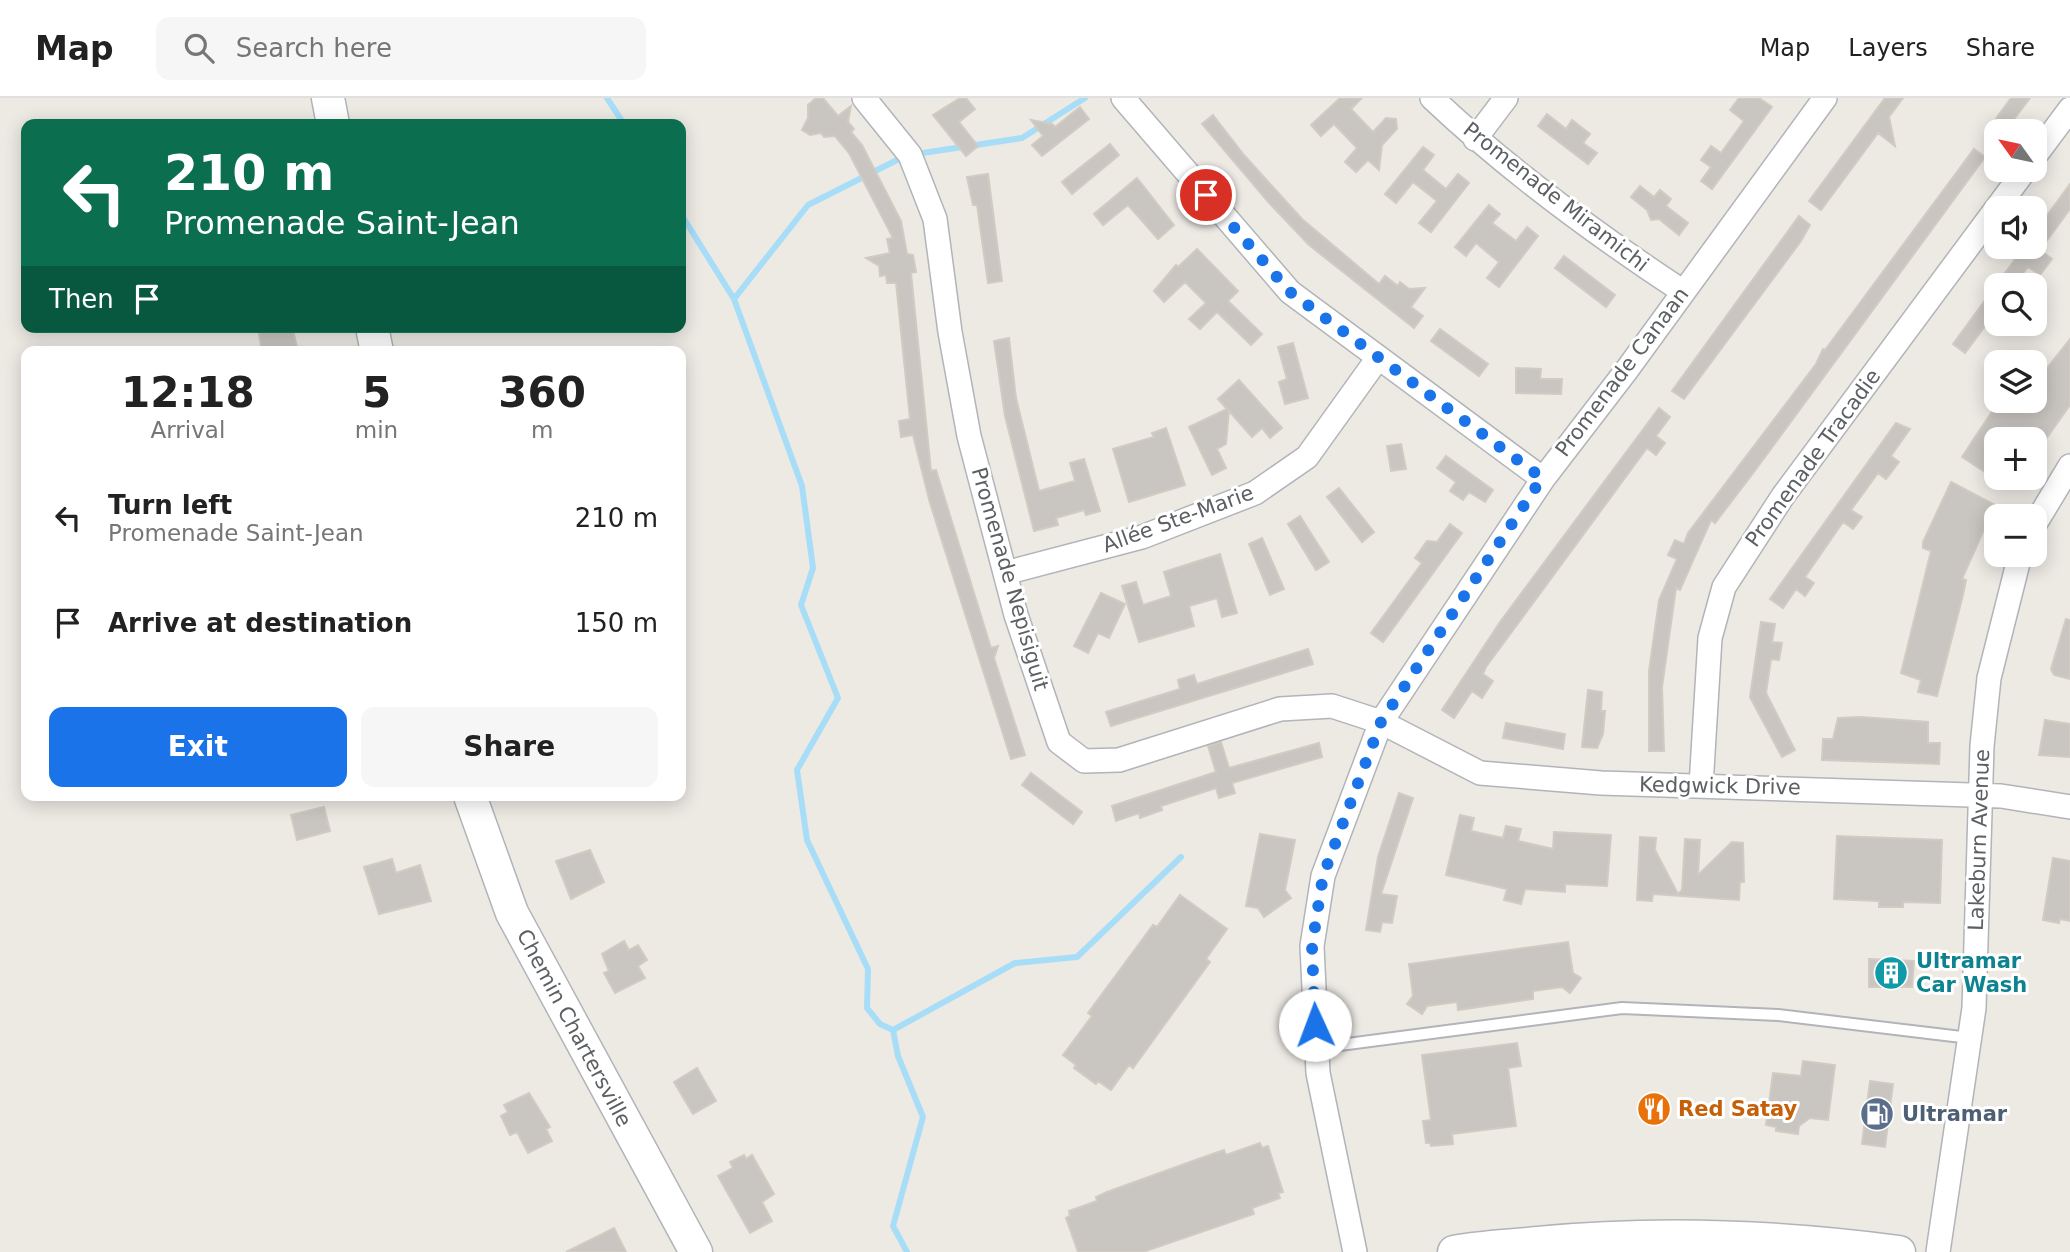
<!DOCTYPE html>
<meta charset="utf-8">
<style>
body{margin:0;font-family:"DejaVu Sans",sans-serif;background:#f6f6f6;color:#222;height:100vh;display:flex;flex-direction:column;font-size:26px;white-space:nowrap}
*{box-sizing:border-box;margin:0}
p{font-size:23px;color:#767676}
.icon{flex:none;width:38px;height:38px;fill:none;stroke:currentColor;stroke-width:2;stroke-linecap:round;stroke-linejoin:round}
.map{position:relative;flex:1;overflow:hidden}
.side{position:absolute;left:21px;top:248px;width:665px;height:455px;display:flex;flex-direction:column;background:#fff;border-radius:14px;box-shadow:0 4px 18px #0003}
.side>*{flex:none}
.top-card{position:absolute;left:21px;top:21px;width:665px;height:214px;border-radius:14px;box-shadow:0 4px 18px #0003;background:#0b6e4f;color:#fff;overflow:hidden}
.needle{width:46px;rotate:303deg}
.controls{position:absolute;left:1984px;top:21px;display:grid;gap:14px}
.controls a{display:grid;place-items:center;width:63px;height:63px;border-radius:14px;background:#fff;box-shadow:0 4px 18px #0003;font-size:35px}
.pin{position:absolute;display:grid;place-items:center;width:60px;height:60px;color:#fff;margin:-30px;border:4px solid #fff;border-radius:50%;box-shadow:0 2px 7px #0007}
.me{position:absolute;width:77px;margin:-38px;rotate:358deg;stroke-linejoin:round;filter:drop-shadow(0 0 5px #0008)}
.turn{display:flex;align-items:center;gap:24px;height:147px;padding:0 28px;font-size:32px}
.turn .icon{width:91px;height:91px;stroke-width:2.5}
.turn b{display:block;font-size:49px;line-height:60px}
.then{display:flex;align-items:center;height:66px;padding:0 28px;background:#0003;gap:14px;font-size:26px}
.eta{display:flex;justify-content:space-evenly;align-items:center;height:119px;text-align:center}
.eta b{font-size:42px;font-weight:800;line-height:49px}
.button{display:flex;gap:14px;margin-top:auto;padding:14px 28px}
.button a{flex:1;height:80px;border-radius:14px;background:#1a73e8;color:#fff;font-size:28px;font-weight:800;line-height:80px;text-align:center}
.button a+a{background:#f6f6f6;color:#222}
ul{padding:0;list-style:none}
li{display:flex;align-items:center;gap:21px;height:105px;padding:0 28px}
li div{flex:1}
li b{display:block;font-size:26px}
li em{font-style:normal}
header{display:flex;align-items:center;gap:42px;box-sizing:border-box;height:98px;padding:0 35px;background:#fff;border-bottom:2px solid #e0e0e0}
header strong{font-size:33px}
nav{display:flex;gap:38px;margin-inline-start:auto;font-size:24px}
.search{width:490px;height:63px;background:#f6f6f6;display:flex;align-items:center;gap:18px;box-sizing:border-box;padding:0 24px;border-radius:14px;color:#767676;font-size:26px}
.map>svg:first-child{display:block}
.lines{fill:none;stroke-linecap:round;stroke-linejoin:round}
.stream{stroke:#a8ddf8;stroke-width:6}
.building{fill:#c9c5c0;stroke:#d1cbc2;stroke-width:2}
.lane-casing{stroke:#b1b4b8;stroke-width:14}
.street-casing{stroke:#b1b4b8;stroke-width:26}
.secondary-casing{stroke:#b0b4b8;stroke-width:35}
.lane{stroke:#fff;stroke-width:10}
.street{stroke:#fff;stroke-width:23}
.secondary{stroke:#fff;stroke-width:32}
.route{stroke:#1a73e8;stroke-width:12;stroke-dasharray:0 21.6}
.labels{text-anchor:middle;stroke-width:6;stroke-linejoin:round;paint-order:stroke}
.street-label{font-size:21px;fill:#5c6063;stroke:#fff}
.culture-label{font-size:21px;font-weight:bold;fill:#0d838f;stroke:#fff;text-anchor:start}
.food-label{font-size:21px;font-weight:bold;fill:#c56008;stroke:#fff;text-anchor:start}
.service-label{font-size:21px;font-weight:bold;fill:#4e5e75;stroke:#fff;text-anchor:start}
</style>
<header>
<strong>Map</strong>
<div class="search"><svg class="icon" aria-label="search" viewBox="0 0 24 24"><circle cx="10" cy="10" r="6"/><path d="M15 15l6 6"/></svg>Search here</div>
<nav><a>Map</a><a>Layers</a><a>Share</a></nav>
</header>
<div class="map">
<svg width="2070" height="1154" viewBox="0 0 2070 1154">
<rect width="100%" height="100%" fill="#edeae4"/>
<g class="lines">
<path class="stream" d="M607,0L624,26
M916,56L1022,40L1085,0
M681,116L734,201L802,388L813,470L801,507L838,600L797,672L807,742L868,871L867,910L880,926L893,932
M734,201L808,107L905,58
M893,932L1015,865L1077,859L1181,759
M893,932L898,958L923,1019L893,1128L907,1154"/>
</g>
<path class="building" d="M816,0H823L838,18L851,8L848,24L854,31L851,34L862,47L901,123L907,156L913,157L916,174L911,175L931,373L936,372L991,550L998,548L994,560L1025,657L1011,661L930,405L913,337L901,339L899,323L910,321L896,185H887L886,177L880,178L879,168L866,160L890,155L887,141L893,140L849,55L835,38L824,39L821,35L810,37L802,32L808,20V7Z
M960,0H966L975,11L959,24L978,48L966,58L933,17Z
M1340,0H1362L1351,11L1373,34L1386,20L1396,21L1397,31L1382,47L1379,72L1368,62L1356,74L1345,64L1357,50L1334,26L1321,38L1311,27Z
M1739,0H1759L1772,9L1712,91L1701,83L1711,69L1701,62L1711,48L1721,55L1744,23L1730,12Z
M1885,0H1903L1889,19L1895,48L1878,35L1821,112L1809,103Z
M2011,0H2030L2005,33H1987Z
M1080,9L1089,21L1042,58L1032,47L1043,38L1031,22L1052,26L1055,29Z
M1547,16L1566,31L1572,22L1590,36L1583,45L1597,55L1588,66L1538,28Z
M1213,17L1244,57L1302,121L1379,186L1385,178L1398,188L1400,184L1409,191L1425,190L1411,209L1423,218L1414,230L1309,147L1270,106L1202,26Z
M1110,46L1119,57L1072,96L1062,84Z
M1423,49L1434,57L1423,72L1446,91L1458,76L1469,85L1431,134L1419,125L1437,103L1413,84L1396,105L1385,96Z
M1974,51L1985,59L1751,378L1715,425L1711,422L1680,492L1676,490L1662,589L1664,653H1649V573L1659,502L1677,461L1668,457L1675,442L1684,446L1688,435L1816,266L1823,251L1825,252Z
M988,76L1002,183L988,185L977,107H973L967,79Z
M1137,80L1174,127L1158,141L1128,107L1103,127L1094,116Z
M2070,86V111L2040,152L2052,161L2040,177L2028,169L2014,187H1997V212L1965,255L1953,246L2024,149H2035V134Z
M1640,88L1654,99L1660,92L1671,101L1666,108L1688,125L1679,137L1659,121L1651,122L1647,112L1631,99Z
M1489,107L1500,116L1492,125L1516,143L1527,129L1538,138L1499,189L1487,180L1499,164L1476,145L1466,158L1455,149Z
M1799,118L1810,127L1801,143L1684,301L1672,293Z
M1197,151L1238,193L1228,203L1262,236L1251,247L1217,214L1200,231L1189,221L1206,205L1185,184L1164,204L1154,193L1176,167L1178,169Z
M1564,158L1615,197L1606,209L1555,170Z
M258,229L293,232L298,254H262Z
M1440,231L1488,266L1479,278L1431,243Z
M1009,240L1016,300L1039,393L1075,383L1070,365L1084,361L1100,413L1086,417L1084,412L1056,420L1058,427L1034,433L1005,318L994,243Z
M2070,241V307L2046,341H1997V382L1962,359L1999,303H2035V261L2047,270Z
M1293,245L1308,300L1285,306L1279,284L1287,281L1278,249Z
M1516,270L1541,271L1540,281H1562L1561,296L1516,295Z
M1239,282L1282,330L1270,340L1262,330L1252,339L1229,313L1226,346L1217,351L1226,370L1212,377L1189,329L1227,311L1218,301Z
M1659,310L1670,319L1656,338L1665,345L1656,357L1647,350L1486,569L1483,576L1493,583L1482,600L1472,593L1454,620L1442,612L1500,524Z
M1896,325L1910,331L1891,358L1899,364L1886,381L1878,375L1851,412L1862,419L1853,431L1843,424L1805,479L1814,485L1805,498L1796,491L1783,510L1770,501Z
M1166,330L1185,387L1129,404L1113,351L1154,339L1152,335Z
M1401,346L1406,371L1391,373L1387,348Z
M1446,358L1493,392L1485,404L1469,394L1463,402L1450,393L1456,384L1437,370Z
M1951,384L1995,407L1962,481L1966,482L1963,497L1937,598L1918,594L1921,582L1901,575L1931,453L1923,450V444Z
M1339,390L1374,434L1362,444L1327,399Z
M1300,418L1329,464L1316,472L1288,426Z
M1450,426L1462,435L1383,544L1371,535L1422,465L1415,460L1427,443L1437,444Z
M1262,440L1284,491L1270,497L1249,446Z
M1220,456L1237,515L1222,519L1217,500L1189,508L1194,528L1139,544L1122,488L1136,484L1143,507L1171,498L1164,474Z
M1101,495L1125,506L1109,540L1098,535L1088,555L1074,548Z
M2066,521L2070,522V581L2054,577L2051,571Z
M1761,524L1775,526L1772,544L1782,545L1779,562L1771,561L1766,595L1795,652L1782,659L1750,599Z
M1308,551L1313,566L1111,628L1106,614L1180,591L1178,582L1194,577L1197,586Z
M1588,592L1602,594L1601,613H1605L1603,636L1597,650L1582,649Z
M1861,619L1928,624V645H1940L1939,666L1822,662L1823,641H1833L1838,620Z
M2045,622L2070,626V659L2039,657Z
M1506,625L1565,636L1563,651L1503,640Z
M1221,644L1229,670L1319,645L1322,659L1232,685L1235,695L1219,700L1216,690L1161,708L1162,712L1140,720L1139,715L1116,723L1112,708L1216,674L1208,648Z
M1031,675L1082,714L1073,726L1022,687Z
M1399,695L1413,700L1381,796L1397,798L1392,825L1382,824L1380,834L1366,832L1378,759Z
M324,709L330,733L297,742L291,717Z
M1460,717L1474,720L1471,733L1503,740L1506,728L1521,731L1518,743L1553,751L1554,734L1611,737L1607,788L1565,786V794L1525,791L1521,806L1504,802L1507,791L1446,777Z
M1260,736L1295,742L1285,792L1291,800L1264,819L1258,810L1246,808Z
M1837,738L1942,742L1940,805L1903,804V809H1879V803L1834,801Z
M1640,739L1656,740L1655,752L1678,796L1682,792L1685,741L1700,742L1698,777L1732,744L1743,745L1744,784H1740L1739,802L1653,796L1652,803L1637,802Z
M590,752L604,784L571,801L556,763Z
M2053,760L2070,763V823L2060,821L2059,825L2043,822Z
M392,761L396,775L420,767L431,803L379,816L364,769Z
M1180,797L1227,831L1206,861L1210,864L1133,970L1129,967L1111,992L1098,983L1096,986L1074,970L1076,967L1063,957L1092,918L1088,915L1153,827L1157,829Z
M624,843L629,852L638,847L647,862L638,868L645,880L615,895L604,875L609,873L602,856Z
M1568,844L1573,875L1581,880L1570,895L1562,889L1533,893V901L1458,912L1457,904L1427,908L1422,916L1407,906L1413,898L1409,866Z
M1869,861L1914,863L1912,889H1869Z
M1517,945L1521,968L1508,970L1516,1028L1452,1036L1453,1046L1431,1048L1430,1045H1426L1423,1023L1431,1022L1422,957Z
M1803,963L1835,967L1828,1022L1810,1020L1799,1028L1798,1036L1776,1033V1029L1766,1027L1773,975L1801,978Z
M697,970L716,1003L693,1016L674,984Z
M1870,983L1893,986L1885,1049L1862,1046Z
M529,995L550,1029L546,1031L552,1043L528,1055L517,1034L510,1037L501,1018L508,1014L504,1007Z
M1260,1045L1262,1050L1268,1048L1283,1094L1278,1095L1280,1100L1252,1110L1254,1116L1143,1154H1078L1066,1120L1070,1118L1069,1113L1097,1103L1096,1099L1107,1094L1201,1060L1224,1052L1226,1057Z
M744,1057L746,1061L752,1057L774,1096L762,1104L772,1123L750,1135L718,1078L733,1070L730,1064Z
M614,1130L626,1154H566Z"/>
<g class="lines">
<g class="lane-casing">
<path id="lane" d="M1317,950L1622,910L1778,917L1970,940"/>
</g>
<g class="street-casing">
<path id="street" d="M864,0L910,57L935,121L950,234L969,338L1016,517L1059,644L1084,663L1119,662L1280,611L1332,608L1381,624L1480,675L1601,685L2001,698L2070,709
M1123,0L1290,194L1543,381
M1432,0C1509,73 1594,135 1682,193
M1475,41L1506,0
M2035,58L2070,11
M2035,426L2070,368
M1005,475L1142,439L1255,395L1307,359L1378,260
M1701,688L1710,540L1724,489L1783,398L2025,72
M1355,1154L1318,975L1312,848L1323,778L1381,624L1543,381L1626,273L1825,0
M1938,1154L1974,910L1982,648L1989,580L2020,457"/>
</g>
<g class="secondary-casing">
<path id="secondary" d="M328,0L333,26
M372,229L377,254
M470,698L512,815L696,1154
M1454,1154C1481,1149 1510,1148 1538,1145C1661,1133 1778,1138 1899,1154"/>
</g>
<use href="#lane" class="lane"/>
<use href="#street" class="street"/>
<use href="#secondary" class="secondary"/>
</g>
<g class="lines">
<path class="route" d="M1206,97L1290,194L1542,380L1381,624L1323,778L1312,848L1315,927"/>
</g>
<defs>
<g id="building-disc" transform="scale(1.75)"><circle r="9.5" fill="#0f9aa8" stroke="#fff"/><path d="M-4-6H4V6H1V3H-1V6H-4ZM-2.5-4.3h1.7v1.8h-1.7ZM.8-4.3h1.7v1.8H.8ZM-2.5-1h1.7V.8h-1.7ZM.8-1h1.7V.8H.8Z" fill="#fff"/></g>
<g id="restaurant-disc" transform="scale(1.75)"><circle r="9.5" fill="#e8710a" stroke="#fff"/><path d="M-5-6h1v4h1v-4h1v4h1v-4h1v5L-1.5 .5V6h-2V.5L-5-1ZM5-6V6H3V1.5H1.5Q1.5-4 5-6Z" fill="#fff"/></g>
<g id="fuel-disc" transform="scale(1.75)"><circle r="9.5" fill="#5c6f8a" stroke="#fff"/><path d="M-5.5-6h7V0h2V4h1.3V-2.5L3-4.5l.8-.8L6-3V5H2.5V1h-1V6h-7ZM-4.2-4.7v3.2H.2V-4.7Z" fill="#fff"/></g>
</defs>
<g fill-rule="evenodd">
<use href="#building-disc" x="1891" y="875"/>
<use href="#restaurant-disc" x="1654" y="1011"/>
<use href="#fuel-disc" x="1877" y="1016"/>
</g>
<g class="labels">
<g class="street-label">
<text transform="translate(1556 99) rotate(38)" y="7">Promenade Miramichi</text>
<text transform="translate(1622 274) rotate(-53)" y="7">Promenade Canaan</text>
<text transform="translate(1813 360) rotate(-54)" y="7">Promenade Tracadie</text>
<text transform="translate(1178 421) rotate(-20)" y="7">Allée Ste-Marie</text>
<text transform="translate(1010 481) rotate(74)" y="7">Promenade Nepisiguit</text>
<text transform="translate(1720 688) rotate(1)" y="7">Kedgwick Drive</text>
<text transform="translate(1979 742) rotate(-88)" y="7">Lakeburn Avenue</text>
<text transform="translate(574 930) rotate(62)" y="7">Chemin Chartersville</text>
</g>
<g class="culture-label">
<text x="1916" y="870">Ultramar<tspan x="1916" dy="24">Car Wash</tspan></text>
</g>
<g class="food-label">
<text x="1678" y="1018">Red Satay</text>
</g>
<g class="service-label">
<text x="1902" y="1023">Ultramar</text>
</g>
</g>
</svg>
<div class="controls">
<a><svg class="needle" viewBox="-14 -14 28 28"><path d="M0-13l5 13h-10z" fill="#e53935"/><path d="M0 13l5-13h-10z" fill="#767676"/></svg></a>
<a><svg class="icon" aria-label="sound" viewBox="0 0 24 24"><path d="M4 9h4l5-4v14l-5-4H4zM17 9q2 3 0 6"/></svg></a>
<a><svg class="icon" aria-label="search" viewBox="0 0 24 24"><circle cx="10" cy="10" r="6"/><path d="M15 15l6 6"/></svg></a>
<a><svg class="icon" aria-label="layers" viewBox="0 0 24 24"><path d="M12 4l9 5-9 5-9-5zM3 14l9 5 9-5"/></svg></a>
<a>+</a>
<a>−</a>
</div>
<div class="pin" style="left:1206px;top:97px;background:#d93025"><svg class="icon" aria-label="arrive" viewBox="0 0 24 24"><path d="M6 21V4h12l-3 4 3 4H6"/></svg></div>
<svg class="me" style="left:1315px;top:927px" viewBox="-20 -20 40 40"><circle r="19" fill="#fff"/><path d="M0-13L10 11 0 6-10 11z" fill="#1a73e8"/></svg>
<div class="top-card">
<div class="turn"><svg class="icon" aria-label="left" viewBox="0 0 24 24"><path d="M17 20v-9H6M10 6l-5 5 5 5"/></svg><div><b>210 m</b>Promenade Saint-Jean</div></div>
<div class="then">Then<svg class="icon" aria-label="arrive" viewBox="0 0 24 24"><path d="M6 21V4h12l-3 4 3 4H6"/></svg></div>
</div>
<section class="side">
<div class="eta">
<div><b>12:18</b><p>Arrival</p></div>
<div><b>5</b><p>min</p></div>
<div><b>360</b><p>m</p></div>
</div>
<ul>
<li><svg class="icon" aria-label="left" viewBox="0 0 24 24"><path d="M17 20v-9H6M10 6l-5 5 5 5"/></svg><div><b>Turn left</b><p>Promenade Saint-Jean</p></div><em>210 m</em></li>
<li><svg class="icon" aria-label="arrive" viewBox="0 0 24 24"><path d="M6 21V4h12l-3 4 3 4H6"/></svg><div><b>Arrive at destination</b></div><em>150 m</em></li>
</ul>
<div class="button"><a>Exit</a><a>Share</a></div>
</section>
</div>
